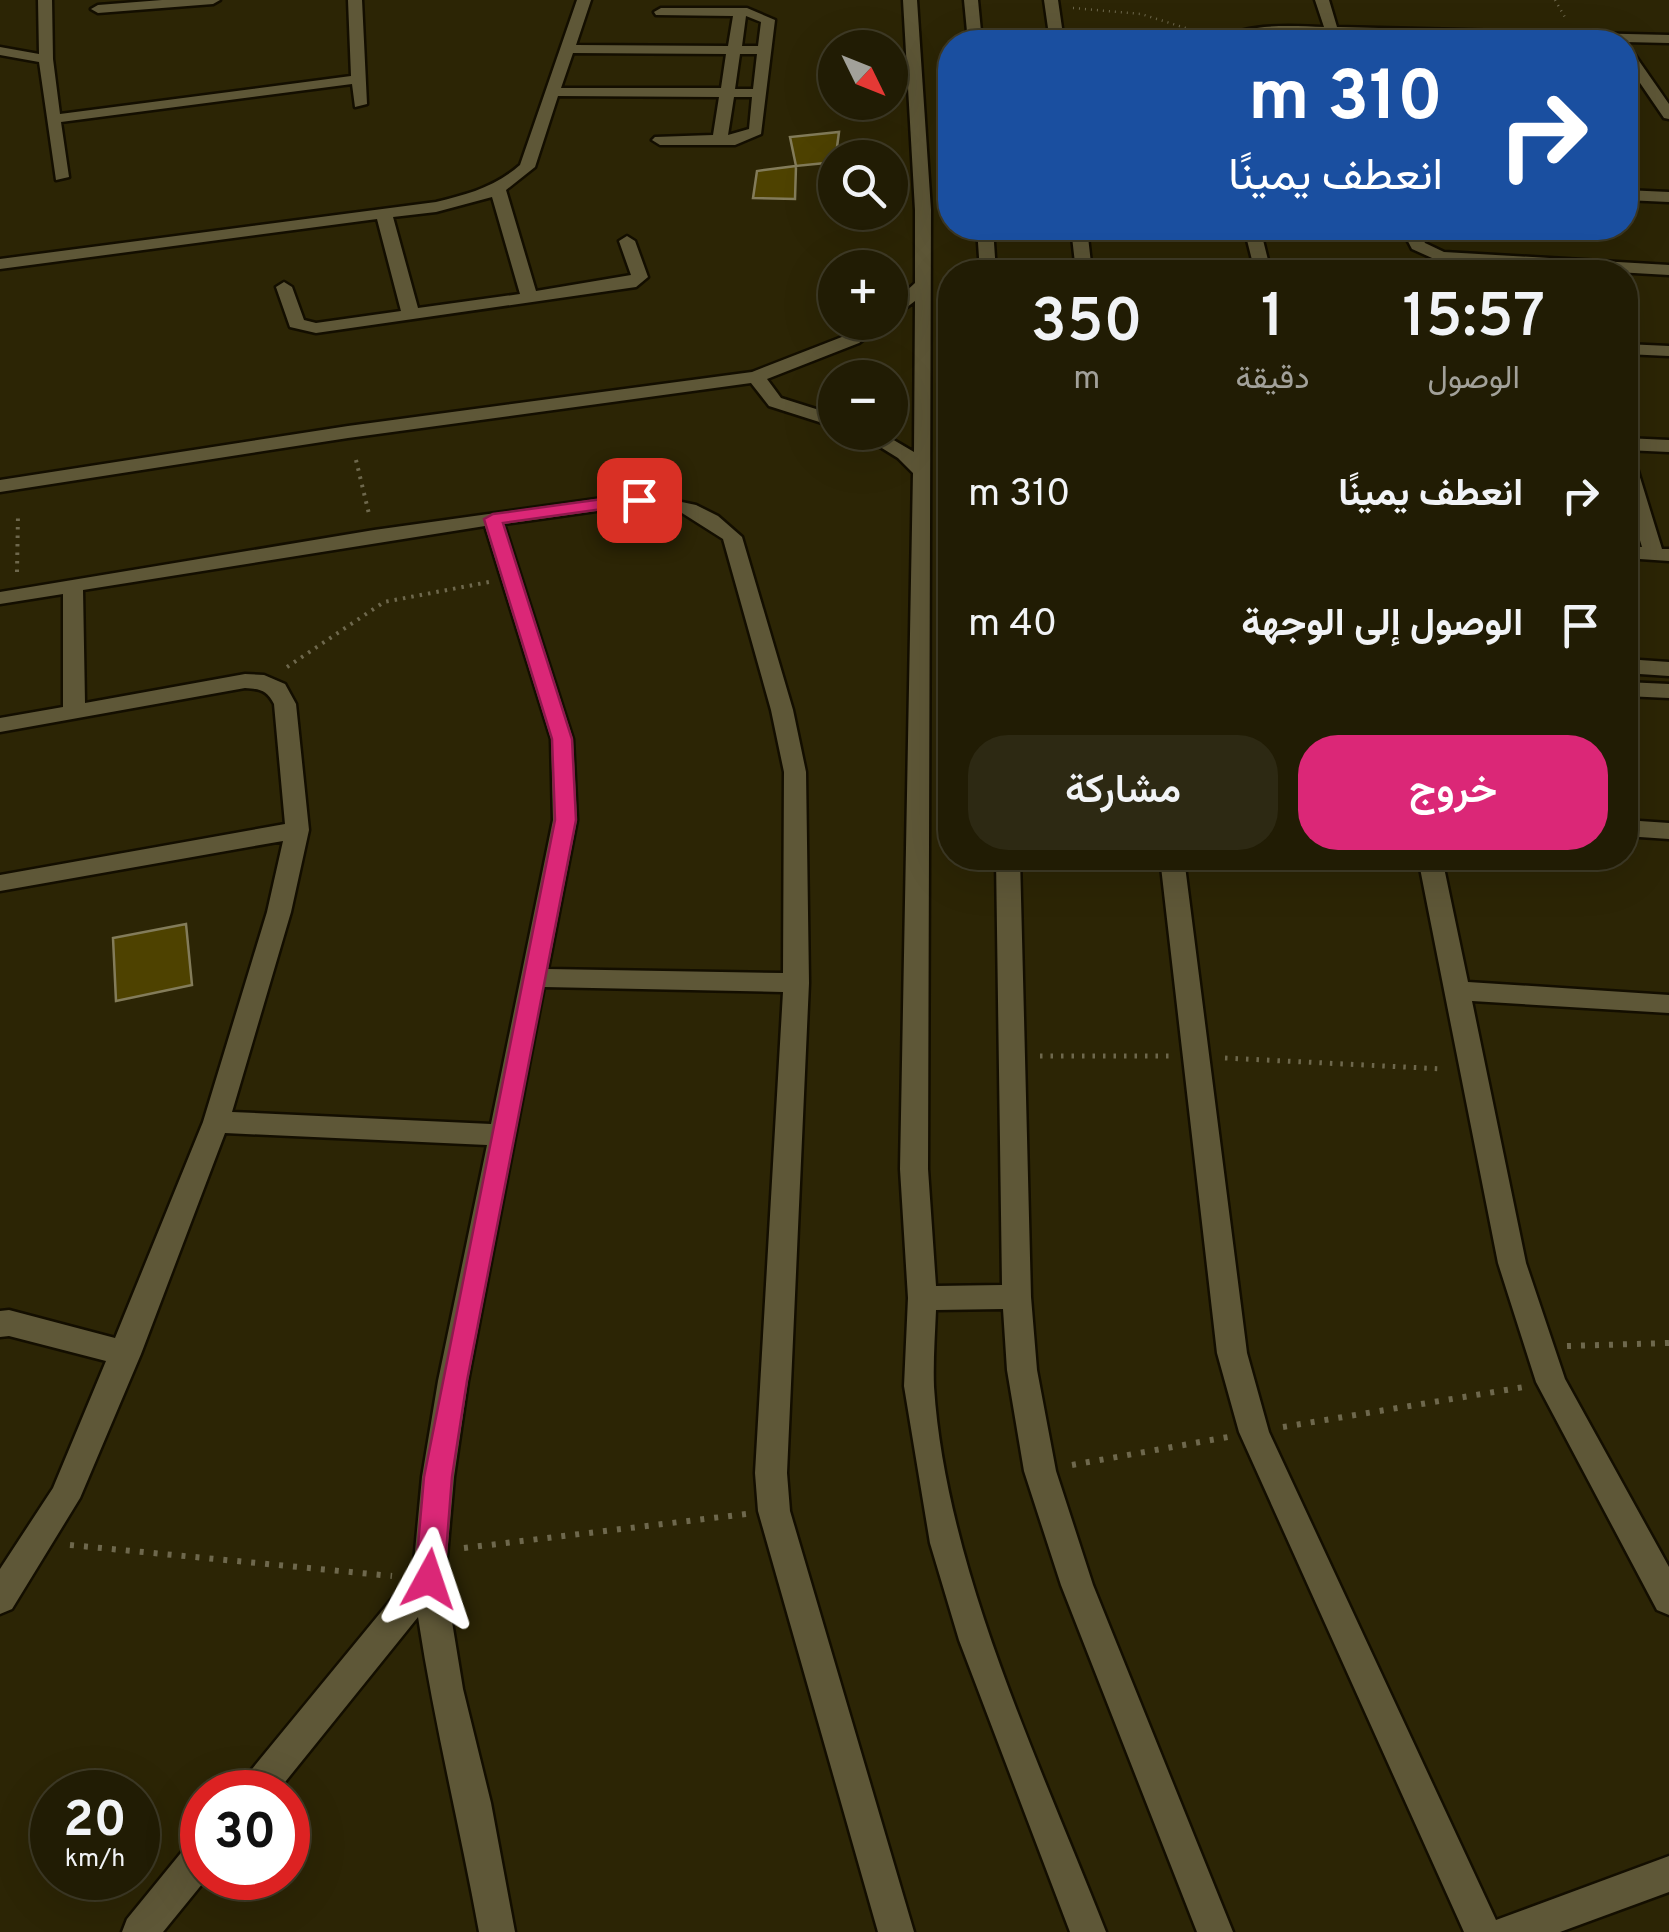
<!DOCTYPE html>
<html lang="ar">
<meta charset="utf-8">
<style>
body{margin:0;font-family:Overpass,Vazirmatn,sans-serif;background:#2d2913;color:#f1f3f6;direction:rtl;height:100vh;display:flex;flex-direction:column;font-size:38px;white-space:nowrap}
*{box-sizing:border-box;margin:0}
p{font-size:32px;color:#a2a19a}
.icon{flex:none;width:55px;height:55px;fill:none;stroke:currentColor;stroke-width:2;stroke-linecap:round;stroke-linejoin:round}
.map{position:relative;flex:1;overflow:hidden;direction:ltr}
.panel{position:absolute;left:938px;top:260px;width:700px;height:610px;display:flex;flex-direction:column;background:#211c04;border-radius:40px;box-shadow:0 10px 40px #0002,0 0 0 2px #3e3a26;direction:rtl}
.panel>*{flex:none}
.banner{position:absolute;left:938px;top:30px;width:700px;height:210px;border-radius:40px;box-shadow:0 10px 40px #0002,0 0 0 2px #3e3a26;direction:rtl;background:#1a4fa0;color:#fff;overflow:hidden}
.needle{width:65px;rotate:133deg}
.tools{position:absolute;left:818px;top:30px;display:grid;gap:20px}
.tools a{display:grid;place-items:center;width:90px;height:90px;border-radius:50%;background:#211c04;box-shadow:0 10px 40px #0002,0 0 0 2px #3e3a26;font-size:50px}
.speed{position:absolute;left:30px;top:1770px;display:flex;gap:20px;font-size:50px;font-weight:700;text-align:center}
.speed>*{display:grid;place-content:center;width:130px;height:130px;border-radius:50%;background:#211c04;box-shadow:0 10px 40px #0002,0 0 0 2px #3e3a26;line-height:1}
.speed small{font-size:25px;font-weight:400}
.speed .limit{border:15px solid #d22;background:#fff;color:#111}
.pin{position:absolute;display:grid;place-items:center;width:85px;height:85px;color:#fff;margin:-42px;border-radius:20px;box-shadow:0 5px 15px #0006}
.me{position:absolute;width:110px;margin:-55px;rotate:5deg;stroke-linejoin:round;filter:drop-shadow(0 0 8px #0008)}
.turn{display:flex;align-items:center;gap:35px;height:210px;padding:0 30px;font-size:45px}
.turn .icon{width:130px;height:130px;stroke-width:2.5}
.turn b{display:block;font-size:70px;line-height:85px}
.eta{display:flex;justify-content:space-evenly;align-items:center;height:170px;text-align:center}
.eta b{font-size:60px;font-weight:600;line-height:70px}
.action{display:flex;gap:20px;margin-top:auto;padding:20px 30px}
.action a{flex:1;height:115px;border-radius:40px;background:#db2777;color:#fff;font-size:40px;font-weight:600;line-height:115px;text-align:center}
.action a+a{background:#2d2913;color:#f1f3f6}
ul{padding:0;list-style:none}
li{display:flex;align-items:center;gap:30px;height:130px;padding:0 30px}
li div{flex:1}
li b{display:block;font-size:38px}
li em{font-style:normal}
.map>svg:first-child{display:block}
.building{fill:#4e4200;stroke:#837c5a;stroke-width:2.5}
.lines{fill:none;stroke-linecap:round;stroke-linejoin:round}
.street-casing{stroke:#130e00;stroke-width:5}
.path-far3{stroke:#6e684d;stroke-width:2.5;stroke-dasharray:1 5;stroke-linecap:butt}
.path-far2{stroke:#6e684d;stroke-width:4;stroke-dasharray:2.5 6;stroke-linecap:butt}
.path-far1{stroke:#6e684d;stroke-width:5;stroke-dasharray:2.5 8;stroke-linecap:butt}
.path{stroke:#6e684d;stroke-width:6;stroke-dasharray:4 10;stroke-linecap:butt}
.street{fill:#5e5737;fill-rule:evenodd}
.route{fill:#db2777;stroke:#8e194d;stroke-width:2.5}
</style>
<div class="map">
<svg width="1669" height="1932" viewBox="0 0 1669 1932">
<rect width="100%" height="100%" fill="#2c2505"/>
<path class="building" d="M839,132L835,162L796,166L790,137Z
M796,166L795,199L753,198L757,171Z
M186,924L192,985L116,1001L113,938Z"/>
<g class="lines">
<g class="street-casing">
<path id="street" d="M38,0H52L53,59L60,114L351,76L348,0H362L367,104L355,107L352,84L61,122L69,177L56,180L39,62L0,55V47L39,54Z
M162,0H220L213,4L98,13L91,9L98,5Z
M577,0H591L576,45L728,46L733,16L656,15L654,12L661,8H747L775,20L761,134L735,145H660L652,140L655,137L713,135L719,97L558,96L535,167L506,190L536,291L631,275L619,241L627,236L635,241L648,277L636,287L316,333L290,327L276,287L284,282L292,287L304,320L316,323L401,311L377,219L0,269V259L436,202C468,194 495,187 520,165ZM746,16L761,22L758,46H742ZM573,53L726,54L721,88H561ZM740,54H757L753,89H735ZM734,97H752L749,129L728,135ZM492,197L520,294L418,308L393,217L436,212Z
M903,0H917L931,210L928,1169L936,1286L1002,1285L996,858H1020L1031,1297L1037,1370L1056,1471L1093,1585L1233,1932H1197L1061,1585L1024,1471L1007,1370L1003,1309L936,1310C935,1335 933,1362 934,1387C946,1569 1040,1763 1106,1932H1070L959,1640L930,1543L904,1386L908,1298L900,1169L913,473L898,458L856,432H880L914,452L915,301L890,320V306L915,283V210Z
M964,0H978L982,42H968Z
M1044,0H1058L1064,42H1050Z
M1315,0H1329L1337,27L1669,35V43L1282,34L1217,42C1245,22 1291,26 1324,27Z
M1625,47L1630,48L1669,104V119L1664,118L1625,61Z
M1625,190L1669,192V202L1625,200Z
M977,228H993L996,272H980Z
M1071,228H1087L1092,272H1076Z
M1244,228H1260L1271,272H1255Z
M1401,228H1417L1425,243L1444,252L1669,265V275L1441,262L1412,249Z
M866,322H886L859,343L767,379L781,398L835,415V427L769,406L751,383L348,438L0,492V480L348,426L752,372L847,335Z
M1625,344L1669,346V356L1625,354Z
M1625,438L1669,440V452L1625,450Z
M1625,452L1634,458L1662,549H1669V561L1625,558V546L1642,547L1625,490Z
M639,493L696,505L718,516L742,537L793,710L806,772L809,983L787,1473L790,1511L914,1932H878L758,1511L755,1473L783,992L544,987L468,1381L454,1477L445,1579L463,1689L491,1803L515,1932H479C460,1827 434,1723 418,1617L277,1792H238L243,1780L413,1573L422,1477L438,1381L487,1145L225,1133L141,1354L80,1498L12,1609L0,1614V1569L53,1488L106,1361L9,1336L0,1337V1311L9,1310L115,1338L203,1122L267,912L283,841L0,891V875L285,824L274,704C267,690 260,689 245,688L0,732V718L63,707V594L0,604V592L374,530ZM639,505L682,513L723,539L771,710L784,772L783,973L548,969L577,820L573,739L504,524ZM485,526L551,739L553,820L491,1124L232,1112L291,912L309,830L296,704L285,684L264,675L245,674L85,703L83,590Z
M1625,659L1669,662V676L1625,673Z
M1625,682L1669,684V698L1625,696Z
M1625,820L1669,823V839L1625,836Z
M1160,858H1184L1247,1353L1269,1432L1496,1920L1669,1856V1892L1560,1932H1464L1239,1432L1217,1353Z
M1418,858H1442L1468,982L1669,995V1013L1472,1001L1526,1263L1565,1379L1669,1567V1615L1657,1610L1536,1382L1498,1263Z
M202,1838V1878H207L163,1932H122L127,1919L189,1843Z"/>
</g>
<path class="path-far3" d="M1555,0L1566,19
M1073,8L1141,14L1208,35"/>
<path class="path-far2" d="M1625,404L1632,425
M356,460L369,514
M17,572L18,515
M287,667L384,602L489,582"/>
<path class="path-far1" d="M1040,1056H1169
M1225,1058L1444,1069"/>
<path class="path" d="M1567,1346L1669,1343
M1283,1427L1524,1387
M1072,1465L1228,1437
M70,1545L392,1576
M464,1548L746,1514"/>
<use href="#street" class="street"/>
</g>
<path class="route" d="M639,494L648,500L645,503L503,523L572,739L576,820L467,1381L452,1477L444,1579L440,1589L429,1593L419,1589L415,1579L424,1477L555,820L552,739L484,519L493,514Z"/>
</svg>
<div class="tools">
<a><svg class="needle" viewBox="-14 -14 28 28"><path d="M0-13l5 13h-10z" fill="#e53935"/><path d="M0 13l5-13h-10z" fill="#a2a19a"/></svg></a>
<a><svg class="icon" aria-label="search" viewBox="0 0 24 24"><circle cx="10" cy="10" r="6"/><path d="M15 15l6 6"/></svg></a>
<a>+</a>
<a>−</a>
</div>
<div class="speed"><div>20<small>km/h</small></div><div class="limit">30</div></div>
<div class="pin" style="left:639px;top:500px;background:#d93025"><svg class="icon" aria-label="arrive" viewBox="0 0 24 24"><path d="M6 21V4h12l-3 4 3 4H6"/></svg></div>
<svg class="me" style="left:429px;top:1579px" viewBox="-20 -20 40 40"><path d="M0-17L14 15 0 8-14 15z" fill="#db2777" stroke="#fff" stroke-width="4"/></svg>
<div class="banner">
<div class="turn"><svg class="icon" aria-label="right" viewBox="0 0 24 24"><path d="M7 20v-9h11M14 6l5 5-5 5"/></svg><div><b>310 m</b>انعطف يمينًا</div></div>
</div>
<section class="panel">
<div class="eta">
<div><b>15:57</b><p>الوصول</p></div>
<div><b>1</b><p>دقيقة</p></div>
<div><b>350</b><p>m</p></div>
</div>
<ul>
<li><svg class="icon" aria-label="right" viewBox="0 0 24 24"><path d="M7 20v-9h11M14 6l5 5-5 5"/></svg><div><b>انعطف يمينًا</b></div><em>310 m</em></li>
<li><svg class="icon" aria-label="arrive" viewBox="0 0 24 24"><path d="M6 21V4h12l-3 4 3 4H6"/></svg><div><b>الوصول إلى الوجهة</b></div><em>40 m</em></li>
</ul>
<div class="action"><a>خروج</a><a>مشاركة</a></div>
</section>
</div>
